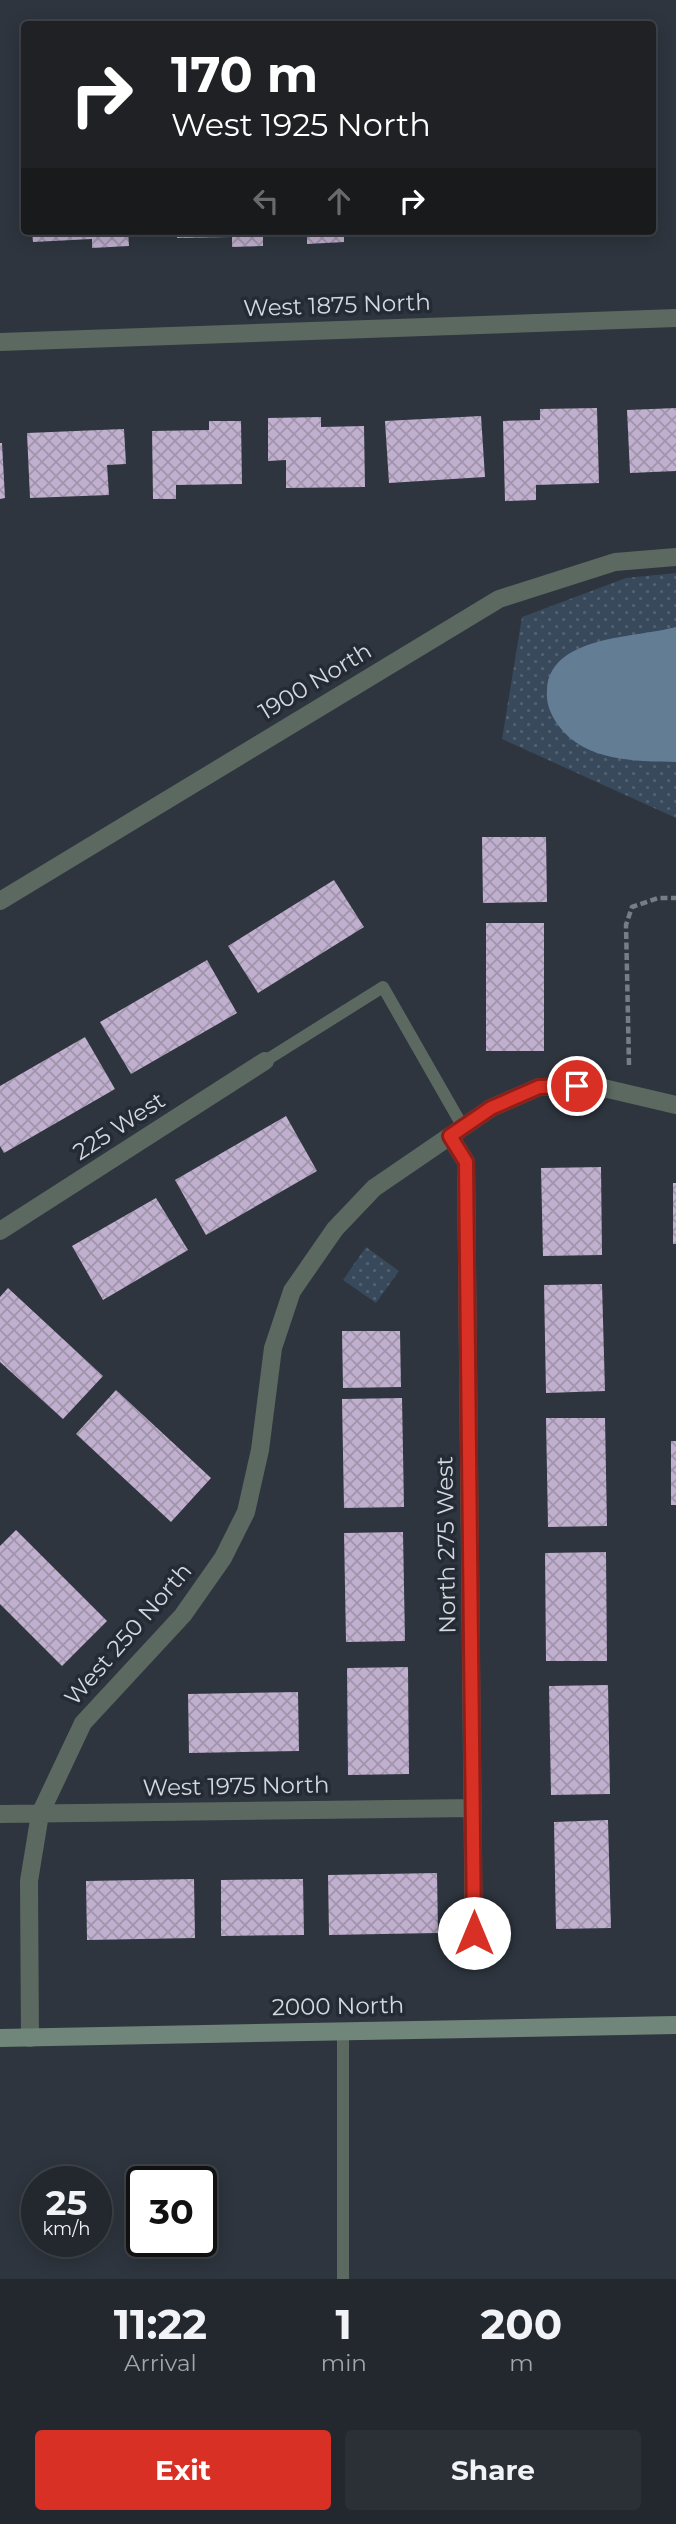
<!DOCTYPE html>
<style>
body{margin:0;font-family:Montserrat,sans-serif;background:#2a3036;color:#f1f3f6;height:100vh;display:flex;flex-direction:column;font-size:26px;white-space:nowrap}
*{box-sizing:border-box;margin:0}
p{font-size:23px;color:#a2a6aa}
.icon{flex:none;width:38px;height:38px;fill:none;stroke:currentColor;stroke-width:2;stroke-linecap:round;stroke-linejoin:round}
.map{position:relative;height:2279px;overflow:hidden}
.details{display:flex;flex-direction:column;background:#22282e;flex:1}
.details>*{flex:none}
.hud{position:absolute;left:21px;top:21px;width:635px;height:214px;border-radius:7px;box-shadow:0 4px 18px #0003,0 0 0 2px #3f444a;background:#202124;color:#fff;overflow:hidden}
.speed{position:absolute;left:21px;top:2166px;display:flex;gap:14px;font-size:35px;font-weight:700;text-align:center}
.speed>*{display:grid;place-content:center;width:91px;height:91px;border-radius:50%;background:#22282e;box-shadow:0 4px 18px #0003,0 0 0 2px #3f444a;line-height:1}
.speed small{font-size:18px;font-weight:400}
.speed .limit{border:4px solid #111;border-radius:10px;background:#fff;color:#111}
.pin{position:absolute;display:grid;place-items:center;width:60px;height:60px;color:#fff;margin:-30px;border:4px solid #fff;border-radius:50%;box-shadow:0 2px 7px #0007}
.me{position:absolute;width:77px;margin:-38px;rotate:0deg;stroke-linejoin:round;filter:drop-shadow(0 0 5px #0008)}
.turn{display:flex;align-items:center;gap:24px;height:147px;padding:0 35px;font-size:32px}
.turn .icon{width:91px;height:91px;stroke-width:2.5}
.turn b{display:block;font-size:49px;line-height:60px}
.lanes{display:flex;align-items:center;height:66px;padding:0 35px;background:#0003;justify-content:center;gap:35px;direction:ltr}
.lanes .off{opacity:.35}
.eta{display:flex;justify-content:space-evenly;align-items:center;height:119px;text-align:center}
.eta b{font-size:42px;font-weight:700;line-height:49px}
.cta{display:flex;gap:14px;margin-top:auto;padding:14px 35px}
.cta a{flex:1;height:80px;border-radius:7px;background:#d93025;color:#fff;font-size:28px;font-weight:700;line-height:80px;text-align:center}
.cta a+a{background:#2a3036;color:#f1f3f6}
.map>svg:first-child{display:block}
.park{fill:url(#park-dots)}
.water{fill:#637d94}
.building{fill:url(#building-cross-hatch)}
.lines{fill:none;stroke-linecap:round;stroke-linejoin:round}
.path{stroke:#777d85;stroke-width:4.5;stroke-dasharray:7 3.5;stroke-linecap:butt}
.lane{stroke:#5b6961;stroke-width:12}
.street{stroke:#5b6961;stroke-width:18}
.secondary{stroke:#70867a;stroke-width:18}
.route-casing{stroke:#8d1f18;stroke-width:18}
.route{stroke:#d93025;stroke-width:12}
.labels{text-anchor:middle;stroke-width:7;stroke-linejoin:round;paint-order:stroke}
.street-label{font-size:23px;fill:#d4d8de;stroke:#242b34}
</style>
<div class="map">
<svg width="676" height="2279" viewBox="0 0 676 2279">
<defs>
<pattern id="park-dots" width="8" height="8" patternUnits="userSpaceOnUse" patternTransform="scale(1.75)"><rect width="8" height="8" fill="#37495b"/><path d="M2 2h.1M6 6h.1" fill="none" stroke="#536272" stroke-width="1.8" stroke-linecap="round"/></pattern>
<pattern id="building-cross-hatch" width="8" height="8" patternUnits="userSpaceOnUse" patternTransform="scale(1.75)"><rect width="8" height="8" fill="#c0afce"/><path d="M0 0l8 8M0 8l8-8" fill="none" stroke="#a094ab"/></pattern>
</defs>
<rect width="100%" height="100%" fill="#2e353e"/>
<path class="park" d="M676,573V818L502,739L522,617L626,578Z
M366,1247L399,1271L376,1303L343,1280Z"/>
<path class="water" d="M676,627V762C635,761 585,762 558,725C550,713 546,704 547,690C547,675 555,663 567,655C598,635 641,636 676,627Z"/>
<path class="building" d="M32,231H128L129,246L92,248V239L33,242Z
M177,231H263V246L232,247V237L177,238Z
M307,231H344V242L307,244Z
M493,231H527V233L493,235Z
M597,408L599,483L536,485V500L505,501L503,421L540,420V409Z
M676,408V471L630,473L627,410Z
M481,416L485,477L389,483L385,421Z
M321,417V427L364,426L365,487L286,488V460L268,461V418Z
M209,421H241L242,484L176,485V499H153L152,431L209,430Z
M124,429L126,464L107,465L109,495L30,498L27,433Z
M0,443H2L5,498L0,499Z
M482,837H546L547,902L483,903Z
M334,880L364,927L258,993L228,946Z
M486,923H544V1051H486Z
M207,960L237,1013L131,1074L100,1022Z
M85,1037L115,1089L4,1153L0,1146V1086Z
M286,1116L317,1171L206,1235L175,1180Z
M601,1167L602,1255L543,1256L541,1168Z
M673,1183H676V1244H673Z
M156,1198L188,1250L103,1300L72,1246Z
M602,1284L605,1391L546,1393L544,1285Z
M8,1288L103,1376L63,1419L0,1362V1297Z
M342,1331H400L401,1387L343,1388Z
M116,1390L211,1478L171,1522L76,1434Z
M402,1398L404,1507L344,1508L342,1399Z
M546,1418H605L607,1526L548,1527Z
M671,1441H676V1505H671Z
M16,1530L107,1621L62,1666L0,1604V1546Z
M403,1532L405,1641L346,1642L344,1533Z
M606,1552L607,1661H546L545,1553Z
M408,1667L409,1774L348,1775L347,1668Z
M608,1685L610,1794L551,1795L549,1686Z
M298,1692L299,1751L189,1753L188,1694Z
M608,1820L611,1928L556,1929L554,1822Z
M437,1873L438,1933L329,1935L328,1875Z
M194,1879L195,1938L87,1940L86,1881Z
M303,1879L304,1935L221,1936V1880Z"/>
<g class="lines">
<path class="path" d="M629,1065L626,925L632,907L658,898H676"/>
<path class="lane" d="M265,1061L383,987L463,1127
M343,2031V2279"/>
<path class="street" d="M0,342L676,318
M0,901L499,599L615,562L676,557
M450,1136L466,1162L474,1957
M0,1231L265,1061
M0,1814L473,1808
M30,2038L29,1881L40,1814L83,1723L183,1615L223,1558L246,1512L260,1450L273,1348L292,1291L335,1229L374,1188L491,1108L539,1087L595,1086L676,1105"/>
<path class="secondary" d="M0,2038L676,2025"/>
</g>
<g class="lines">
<g class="route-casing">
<path id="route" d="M474,1933L466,1162L450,1136L491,1108L539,1087L577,1086"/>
</g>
<use href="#route" class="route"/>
</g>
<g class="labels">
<g class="street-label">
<text transform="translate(337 305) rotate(-2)" y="8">West 1875 North</text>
<text transform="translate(315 681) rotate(-31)" y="8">1900 North</text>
<text transform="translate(119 1126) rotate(-33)" y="8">225 West</text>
<text transform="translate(446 1545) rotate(-91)" y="8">North 275 West</text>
<text transform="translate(128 1634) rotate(-49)" y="8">West 250 North</text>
<text transform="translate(236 1786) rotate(-1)" y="8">West 1975 North</text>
<text transform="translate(338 2006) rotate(-1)" y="8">2000 North</text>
</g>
</g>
</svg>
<div class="speed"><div>25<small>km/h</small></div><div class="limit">30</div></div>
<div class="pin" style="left:577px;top:1086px;background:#d93025"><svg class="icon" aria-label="arrive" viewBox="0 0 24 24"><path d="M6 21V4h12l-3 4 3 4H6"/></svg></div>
<svg class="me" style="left:474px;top:1933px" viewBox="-20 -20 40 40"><circle r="19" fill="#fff"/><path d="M0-13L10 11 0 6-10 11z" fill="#d93025"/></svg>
<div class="hud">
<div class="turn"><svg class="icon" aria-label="right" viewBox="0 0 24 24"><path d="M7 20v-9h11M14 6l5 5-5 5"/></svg><div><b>170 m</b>West 1925 North</div></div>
<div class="lanes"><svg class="icon off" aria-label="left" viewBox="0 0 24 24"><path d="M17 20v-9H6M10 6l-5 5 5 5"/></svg><svg class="icon off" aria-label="ahead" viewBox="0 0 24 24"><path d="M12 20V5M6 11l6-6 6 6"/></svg><svg class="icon" aria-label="right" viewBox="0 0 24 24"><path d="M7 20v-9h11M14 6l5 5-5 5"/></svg></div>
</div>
</div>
<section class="details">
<div class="eta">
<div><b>11:22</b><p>Arrival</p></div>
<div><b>1</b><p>min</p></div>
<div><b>200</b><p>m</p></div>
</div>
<div class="cta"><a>Exit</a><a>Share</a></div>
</section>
